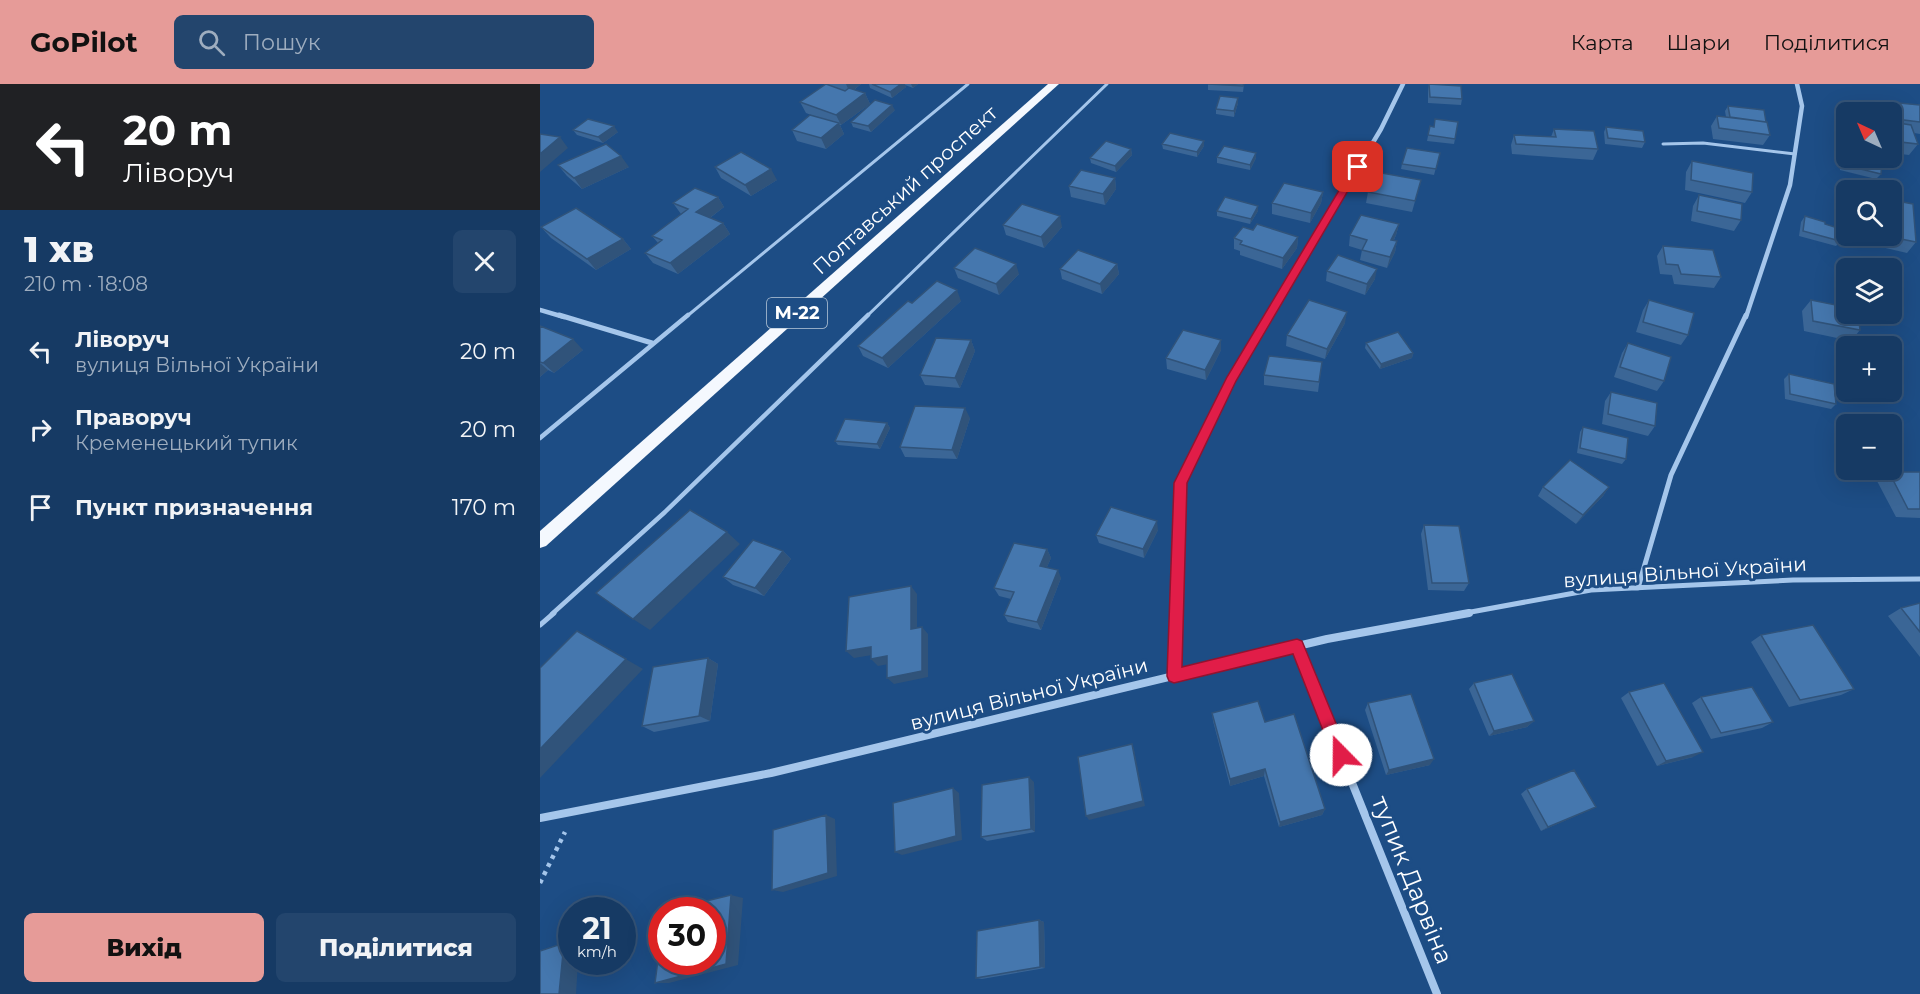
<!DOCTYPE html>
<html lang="uk">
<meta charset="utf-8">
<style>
body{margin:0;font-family:Montserrat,sans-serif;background:#23456d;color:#f1f3f6;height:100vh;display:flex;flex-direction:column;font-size:22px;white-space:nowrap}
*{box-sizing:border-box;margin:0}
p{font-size:20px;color:#9eadbf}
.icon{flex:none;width:33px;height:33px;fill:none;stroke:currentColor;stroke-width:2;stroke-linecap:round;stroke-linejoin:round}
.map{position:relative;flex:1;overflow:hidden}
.sheet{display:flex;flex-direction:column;background:#163a64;width:540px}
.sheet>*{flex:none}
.top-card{background:#202124;color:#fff;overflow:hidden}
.needle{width:39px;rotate:316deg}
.buttons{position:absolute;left:1296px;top:18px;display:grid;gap:12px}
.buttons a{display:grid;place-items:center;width:66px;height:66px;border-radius:9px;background:#163a64;box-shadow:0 6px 24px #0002,0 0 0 2px #355478;font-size:30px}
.speed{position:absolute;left:18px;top:813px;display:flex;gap:12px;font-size:30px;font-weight:700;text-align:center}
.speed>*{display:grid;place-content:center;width:78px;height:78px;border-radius:50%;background:#163a64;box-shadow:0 6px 24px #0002,0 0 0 2px #355478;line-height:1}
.speed small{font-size:15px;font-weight:400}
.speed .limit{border:9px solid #d22;background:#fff;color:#111}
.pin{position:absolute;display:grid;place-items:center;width:51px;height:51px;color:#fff;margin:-26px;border-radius:12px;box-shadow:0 3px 9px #0006}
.me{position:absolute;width:66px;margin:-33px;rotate:338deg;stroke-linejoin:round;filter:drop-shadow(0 0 4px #0008)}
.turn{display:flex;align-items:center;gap:21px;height:126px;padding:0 24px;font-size:27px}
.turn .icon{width:78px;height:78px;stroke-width:2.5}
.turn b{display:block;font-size:42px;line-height:51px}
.round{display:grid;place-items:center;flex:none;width:63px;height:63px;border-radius:9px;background:#23456d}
.summary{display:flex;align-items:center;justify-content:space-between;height:102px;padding:0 24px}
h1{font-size:36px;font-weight:800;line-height:45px}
.button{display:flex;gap:12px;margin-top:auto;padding:12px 24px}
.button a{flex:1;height:69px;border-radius:9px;background:#e69b98;color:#111;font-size:24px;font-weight:800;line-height:69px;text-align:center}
.button a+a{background:#23456d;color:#f1f3f6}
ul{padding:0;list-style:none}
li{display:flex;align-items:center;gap:18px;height:78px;padding:0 24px}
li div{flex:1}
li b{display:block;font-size:22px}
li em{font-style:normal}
header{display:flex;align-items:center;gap:36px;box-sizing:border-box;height:84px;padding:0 30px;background:#e69b98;color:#111}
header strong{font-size:28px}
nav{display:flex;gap:33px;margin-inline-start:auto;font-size:21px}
.search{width:420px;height:54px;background:#23456d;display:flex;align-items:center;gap:15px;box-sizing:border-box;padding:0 21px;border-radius:9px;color:#9eadbf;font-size:22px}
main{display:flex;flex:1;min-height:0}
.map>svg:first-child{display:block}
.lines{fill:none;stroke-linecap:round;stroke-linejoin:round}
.path{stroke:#a5c6eb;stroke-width:4.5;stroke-dasharray:4 5;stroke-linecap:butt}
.service-far2{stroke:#a5c6eb;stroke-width:3}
.service-far1{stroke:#a5c6eb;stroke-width:4.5}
.service{stroke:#a5c6eb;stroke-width:5}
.minor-far2{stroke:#a5c6eb;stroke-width:4.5}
.minor-far1{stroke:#a5c6eb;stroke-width:5}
.minor{stroke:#a5c6eb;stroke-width:8}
.trunk{fill:#f4f8fe;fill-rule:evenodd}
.wall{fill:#3b6696}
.shaded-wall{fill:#30537a}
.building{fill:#4577ae;stroke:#30537a;stroke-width:1.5}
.route{fill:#e11d48;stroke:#92132f;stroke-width:1.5}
.labels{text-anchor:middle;stroke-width:6;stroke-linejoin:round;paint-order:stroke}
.shield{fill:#1d4d85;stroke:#bbcada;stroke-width:1.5}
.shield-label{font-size:18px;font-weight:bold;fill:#fff}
.street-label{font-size:20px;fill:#fff;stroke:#1d4d85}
.near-street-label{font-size:24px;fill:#fff;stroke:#1d4d85}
</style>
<header>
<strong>GoPilot</strong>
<div class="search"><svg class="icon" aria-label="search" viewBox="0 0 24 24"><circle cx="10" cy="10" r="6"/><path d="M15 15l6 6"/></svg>Пошук</div>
<nav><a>Карта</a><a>Шари</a><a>Поділитися</a></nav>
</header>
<main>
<section class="sheet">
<div class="top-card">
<div class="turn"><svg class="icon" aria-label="left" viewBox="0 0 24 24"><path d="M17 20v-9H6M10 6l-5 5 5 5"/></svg><div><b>20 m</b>Ліворуч</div></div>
</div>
<div class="summary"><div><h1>1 хв</h1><p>210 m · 18:08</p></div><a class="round"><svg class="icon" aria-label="close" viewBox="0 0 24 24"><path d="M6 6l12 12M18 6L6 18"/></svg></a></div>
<ul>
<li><svg class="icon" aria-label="left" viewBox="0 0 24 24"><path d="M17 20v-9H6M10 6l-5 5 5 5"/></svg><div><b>Ліворуч</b><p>вулиця Вільної України</p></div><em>20 m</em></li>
<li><svg class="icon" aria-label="right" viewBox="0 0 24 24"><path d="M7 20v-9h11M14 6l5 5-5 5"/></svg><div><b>Праворуч</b><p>Кременецький тупик</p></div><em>20 m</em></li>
<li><svg class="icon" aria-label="arrive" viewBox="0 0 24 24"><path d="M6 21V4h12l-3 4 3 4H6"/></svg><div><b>Пункт призначення</b></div><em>170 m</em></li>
</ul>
<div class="button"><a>Вихід</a><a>Поділитися</a></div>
</section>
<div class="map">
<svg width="1380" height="910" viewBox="0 0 1380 910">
<rect width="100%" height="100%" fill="#1d4d85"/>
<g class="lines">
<path class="path" d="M0,799L25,748"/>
<path class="service-far2" d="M1123,60L1163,59L1255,70
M146,233L428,0
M326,233L567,0"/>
<path class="service-far1" d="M0,354L148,231
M12,530L125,428L328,231"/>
<path class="service" d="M0,541L14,529"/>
<path class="minor-far2" d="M0,226L24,233
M729,233L841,45L863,0
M1206,233L1250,101L1262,22L1257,0"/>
<path class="minor-far1" d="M19,231L112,259
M1098,504L1131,391L1206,231
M636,530L640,399L691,296L730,231
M920,530L1051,506L1253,496L1380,495"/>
<path class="minor" d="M757,562L897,910
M634,592L636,529
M0,734L231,689L787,555L929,529"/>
<path class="trunk" d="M508,0H519L6,462L0,464V447Z"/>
</g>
<path class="wall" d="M284,0H321L314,6L325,9L330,20L301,41H300L304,50L286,65L257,57L252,46L279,34L266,29L260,18L285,1Z
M329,0H378L373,4L365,1L366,3L352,14L330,4Z
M668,0H704L703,8L668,6Z
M889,0L922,15L921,21L888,19V6Z
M1349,18L1380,21V50L1374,49L1378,60L1369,71L1352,69V28H1342Z
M698,19L694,33L676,30V25Z
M1188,22L1226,38L1230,51L1223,61L1173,55L1171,42L1177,32L1186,33L1185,27Z
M355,26L331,48L313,43L311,38Z
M1305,32L1306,33V57L1301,56L1297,43Z
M890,42L915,55L914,60L887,57Z
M1066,43L1105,58L1102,64L1065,60L1064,48Z
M1014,45L1058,65L1053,76L972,70L971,61L974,51L1011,53Z
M33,46L78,48L63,59L37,51Z
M622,60L664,62L657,73L623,65Z
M591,65L592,71L576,88L551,79L550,74Z
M1305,67L1341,90L1336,95L1300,86L1301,72Z
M900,69L894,91L861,85L862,80Z
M677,73L716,74L710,86L677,79Z
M1152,77L1212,108L1205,119L1145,106L1146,88Z
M18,81L89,83L42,105L27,92Z
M175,83L237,96L211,112L181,94Z
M575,94L576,105L565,121L531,113L529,102Z
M881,96L872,128L826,119L828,108Z
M1303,105L1306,106V148L1301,147L1300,157L1296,162L1259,152L1261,138L1265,132L1285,140L1295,143V116Z
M783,108L781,119L770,139L732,130V119Z
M1159,111L1201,136L1194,147L1151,137L1153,122Z
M178,113L184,123L170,134L183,139L190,150L138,190L113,179L105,169L118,159L112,152L141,130L133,119Z
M718,122V127L710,140L677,132V127Z
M859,140L856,151L854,156L857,157L855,168L847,184L820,176L822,166L809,162L810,151Z
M463,141L522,143L504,164L466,151Z
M1,143L83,155L91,165L56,186L11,154Z
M713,146L758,153L757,164L742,185L700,171V167L694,165V154Z
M1322,152H1352L1376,158L1367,169L1324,159V152Z
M1123,162L1181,193L1174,204L1134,200L1132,191L1120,190L1117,172Z
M577,180L579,190L562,210L522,195L520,185Z
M414,184L479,190L459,211L418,194Z
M787,187L835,195L825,211L786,197Z
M1109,216L1148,251L1141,261L1096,248L1103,226Z
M1271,216L1320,246L1311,257L1264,247L1262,227Z
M421,217L348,284L323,272L318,262L372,219Z
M805,239L785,275L746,262L747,251Z
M0,242L43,266L14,289L8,286L0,293Z
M431,256L435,267L420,304L385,301L380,291Z
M826,259L873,269L872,274L840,285L825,264Z
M1088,259L1124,297L1117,307L1074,293L1082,269Z
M681,266L666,296L627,285L626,274Z
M782,278L778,308L724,301V291Z
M1249,290L1296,320L1291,325L1245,315L1244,295Z
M1071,308L1115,342L1108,352L1062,340L1065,317Z
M430,334L417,375L365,373L360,363Z
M347,339L350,344L340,365L298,361L295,357Z
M1043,343L1086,375L1082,380L1037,369L1040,348Z
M1349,388H1380V434L1356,433L1337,397Z
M1003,403H1069L1063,412L1036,440L998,412Z
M884,441L929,499L924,507L888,506L881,450Z
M618,446L604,474L559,459L556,451Z
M507,465L511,474L507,483L521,494L501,546L468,538L464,531L471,515L459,512L454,504Z
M243,467L251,475L224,512L193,501L183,493Z
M1380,519V573L1348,532L1361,524Z
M1221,551L1314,605L1301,611L1249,623L1211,558Z
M168,574L178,580L170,637L114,648L102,642Z
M934,599L994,637L987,643L949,652L929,605Z
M1089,608L1153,673L1117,682L1081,614Z
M1161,613L1233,638L1222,644L1171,655L1152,619Z
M828,619L890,681L846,691L825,626Z
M672,629L725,638L785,725L782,731L739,743L724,692L690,702L673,637Z
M494,698L495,748L447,757L441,753Z
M987,705L1056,723L1001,747L981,710Z
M499,836L504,838L505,884L442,895L436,894Z"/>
<path class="shaded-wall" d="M306,0H321L310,9Z
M361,0H365L366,3L352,14L350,8Z
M371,0H378L373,4Z
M325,9L330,20L301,41L296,31Z
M698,14V19L694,33V27Z
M352,21L355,26L331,48L328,42Z
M299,39L304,50L286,65L281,54Z
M74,42L78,48L63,59L58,53Z
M20,53L28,64L0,88V70Z
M664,57V62L657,73V68Z
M591,65L592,71L576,88L575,82Z
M716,69V74L710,86V81Z
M81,72L89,83L42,105L34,94Z
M231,85L237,96L211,112L205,101Z
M575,94L576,105L565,121L563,110Z
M783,108L781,119L770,139L771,129Z
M178,113L184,123L163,139L156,128Z
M718,122V127L710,140L711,135Z
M520,132L522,143L504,164L501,153Z
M183,139L190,150L138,190L130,179Z
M859,140L856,151L849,166L851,156Z
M758,153L757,164L742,185L743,174Z
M83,155L91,165L56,186L47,175Z
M857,157L855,168L847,184L850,173Z
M476,180L479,190L459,211L456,200Z
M577,180L579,190L562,210L560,200Z
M837,185L835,195L825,211L827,200Z
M417,206L421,217L348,284L342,274Z
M807,228L805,239L785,275L787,265Z
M33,255L43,266L14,289L3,279Z
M431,256L435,267L420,304L415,294Z
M681,256V266L666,296L665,286Z
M873,269L872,274L840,285L841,280Z
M0,279L8,286L0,293Z
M425,324L430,334L417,375L412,366Z
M347,339L350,344L340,365L337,360Z
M1069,403L1063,412L1036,440L1043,431Z
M617,437L618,446L604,474L603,465Z
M187,448L200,460L110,546L93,535Z
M507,465L511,474L504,490L500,482Z
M243,467L251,475L224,512L215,504Z
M518,486L521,494L501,546L497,538Z
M371,502L377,510V552L371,545Z
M382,543L388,550V593L354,600L347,594Z
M37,547L103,585L0,694V665Z
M331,563L338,570L314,574L306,567Z
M347,572L354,579L338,582L331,575Z
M168,574L178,580L170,637L159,632Z
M994,637L987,643L949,652L954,647Z
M592,660L594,665L605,722L549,736L546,732Z
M1163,668L1153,673L1117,682L1126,677Z
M894,675L890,681L846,691L849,686Z
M725,685L724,692L690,702V695Z
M489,693L494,698L495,748L491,745Z
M413,704L419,709L422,756L362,771L355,768Z
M1056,723L1048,727L1001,747L1008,743Z
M785,725L782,731L739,743L740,738Z
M286,731L295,735L297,792L243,808L232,806Z
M191,811L203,814L198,881L129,899H115Z
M499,836L504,838L505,884L500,883Z
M24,859L32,860V878H38L36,910H19Z"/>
<path class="building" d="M286,0L305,7L309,4L325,9L296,31L260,18Z
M332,0H361L350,8Z
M668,0H704L703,2Z
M889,0L921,2L922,15L890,13Z
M680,12L698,14L694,27L676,25Z
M335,16L352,21L328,42L311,38Z
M1349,18L1380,21V38L1356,35Z
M1188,22L1224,26L1226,38L1190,33Z
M270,31L299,39L281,54L252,46Z
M1177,32L1227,38L1230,51L1179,44Z
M48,35L74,42L58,53L33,46Z
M895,35L918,38L915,55L888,51L890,42L894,43Z
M1352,38L1371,41L1378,60L1352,57Z
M1066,43L1103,47L1105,58L1068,54Z
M1014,45L1054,47L1058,65L976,60L974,51L1016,53Z
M630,49L664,57L657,68L622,60Z
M0,50L20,53L0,70Z
M566,57L591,65L575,82L550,74Z
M66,60L81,72L34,94L18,81Z
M684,62L716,69L710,81L677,73Z
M867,64L900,69L896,85L862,80Z
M1305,67H1306V74H1334L1342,75L1341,90L1304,81Z
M201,68L231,85L205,101L175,83Z
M1152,77L1213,89L1212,108L1151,96Z
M541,86L575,94L563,110L529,102Z
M836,88L881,96L875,117L828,108Z
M744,99L783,108L771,129L732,119Z
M155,104L178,113L156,128L183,139L130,179L105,169L122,156L112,152L148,125L133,119Z
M1303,105L1308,106H1306V136L1303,135Z
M1159,111L1202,120L1201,136L1157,127Z
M685,113L718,122L711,135L677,127Z
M1352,116L1373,120L1376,158L1346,152H1352Z
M482,120L520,132L501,153L463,141Z
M36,124L83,155L47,175L1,143Z
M821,131L859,140L851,156L857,157L850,173L822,166L827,156L810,151Z
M1265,132L1285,138V140L1301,145L1300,157L1263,147Z
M717,140L758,153L743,174L700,160L702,157L694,154L703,143L713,146Z
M1123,162L1173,166L1181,193L1141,190L1138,181L1126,180Z
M435,164L476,180L456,200L414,184Z
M538,166L577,180L560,200L520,185Z
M798,171L837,185L827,200L787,187Z
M397,197L417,206L342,274L318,262L368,217L372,219Z
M769,216L807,228L787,265L747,251Z
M1109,216L1154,229L1148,251L1103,238Z
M1271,216L1306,223V230H1318L1320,246L1273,237Z
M0,242L33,255L3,279L0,278Z
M643,246L681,256L665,286L626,274Z
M858,248L873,269L841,280L826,259Z
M396,254L431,256L415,294L380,291Z
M1088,259L1131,273L1124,297L1080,283Z
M729,272L782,278L779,298L724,291Z
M1249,290L1294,300L1296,320L1250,310Z
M1071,308L1117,319L1115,342L1068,330Z
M375,322L425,324L412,366L360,363Z
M305,335L347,339L337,360L295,357Z
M1043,343L1088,354L1086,375L1040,364Z
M1030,376L1069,403L1043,431L1003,403Z
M1349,388H1380V425H1368Z
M571,423L617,437L603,465L556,451Z
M150,426L187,448L93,535L56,509Z
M884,441L919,442L929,499H892Z
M213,456L243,467L215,504L183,493Z
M474,459L507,465L500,482L518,486L497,538L464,531L474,508L454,504Z
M371,502V545L382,543V587L347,594V572L331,575V563L306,567L309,513Z
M1380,519V548L1361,524Z
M1273,541L1314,605L1260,616L1221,551Z
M37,547L86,575L0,665V584Z
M168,574L159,632L102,642L113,583Z
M972,590L994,637L954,647L934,599Z
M1124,599L1163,668L1126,677L1089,608Z
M1212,603L1233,638L1181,649L1161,613Z
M871,610L894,675L849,686L828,619Z
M718,617L725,638L754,630L785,725L740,738L725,685L690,695L672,629Z
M592,660L603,717L546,732L538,673Z
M1034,686L1056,723L1008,743L987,705Z
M489,693L491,745L441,753L442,701Z
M413,704L416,752L355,768L353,719Z
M286,731L288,789L232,806L233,746Z
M191,811L186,880L115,899L122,845V878H172V826H129Z
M499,836L500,883L436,894L437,847Z
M24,859L19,910H0V867Z"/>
<path class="route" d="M818,80L822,83L696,297L647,399L642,583L757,555L762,557L809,671L806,677L801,679L795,677L753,570L634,599L629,597L627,592L634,399L687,293L813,83Z"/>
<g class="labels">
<rect class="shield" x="227" y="214" width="60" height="30" rx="4.5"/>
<g class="shield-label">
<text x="257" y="235">М-22</text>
</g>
<g class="street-label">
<text transform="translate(365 106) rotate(-42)" y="7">Полтавський проспект</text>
<text transform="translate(1145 488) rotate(-4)" y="7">вулиця Вільної України</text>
<text transform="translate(489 610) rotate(-14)" y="7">вулиця Вільної України</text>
</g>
<g class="near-street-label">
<text transform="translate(872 796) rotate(68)" y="8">тупик Дарвіна</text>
</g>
</g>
</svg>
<div class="buttons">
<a><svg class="needle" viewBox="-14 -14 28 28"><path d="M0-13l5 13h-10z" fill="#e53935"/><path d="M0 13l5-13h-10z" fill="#9eadbf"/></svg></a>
<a><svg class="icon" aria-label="search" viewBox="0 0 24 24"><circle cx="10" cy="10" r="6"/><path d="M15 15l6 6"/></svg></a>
<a><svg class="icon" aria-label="layers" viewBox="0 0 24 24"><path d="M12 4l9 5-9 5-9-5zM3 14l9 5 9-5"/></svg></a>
<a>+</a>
<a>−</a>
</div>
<div class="speed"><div>21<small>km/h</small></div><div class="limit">30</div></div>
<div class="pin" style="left:818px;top:83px;background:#d93025"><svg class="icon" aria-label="arrive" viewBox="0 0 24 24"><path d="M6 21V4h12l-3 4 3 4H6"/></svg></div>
<svg class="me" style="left:801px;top:671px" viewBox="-20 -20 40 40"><circle r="19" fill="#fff"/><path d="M0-13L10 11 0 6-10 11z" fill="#e11d48"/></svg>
</div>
</main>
